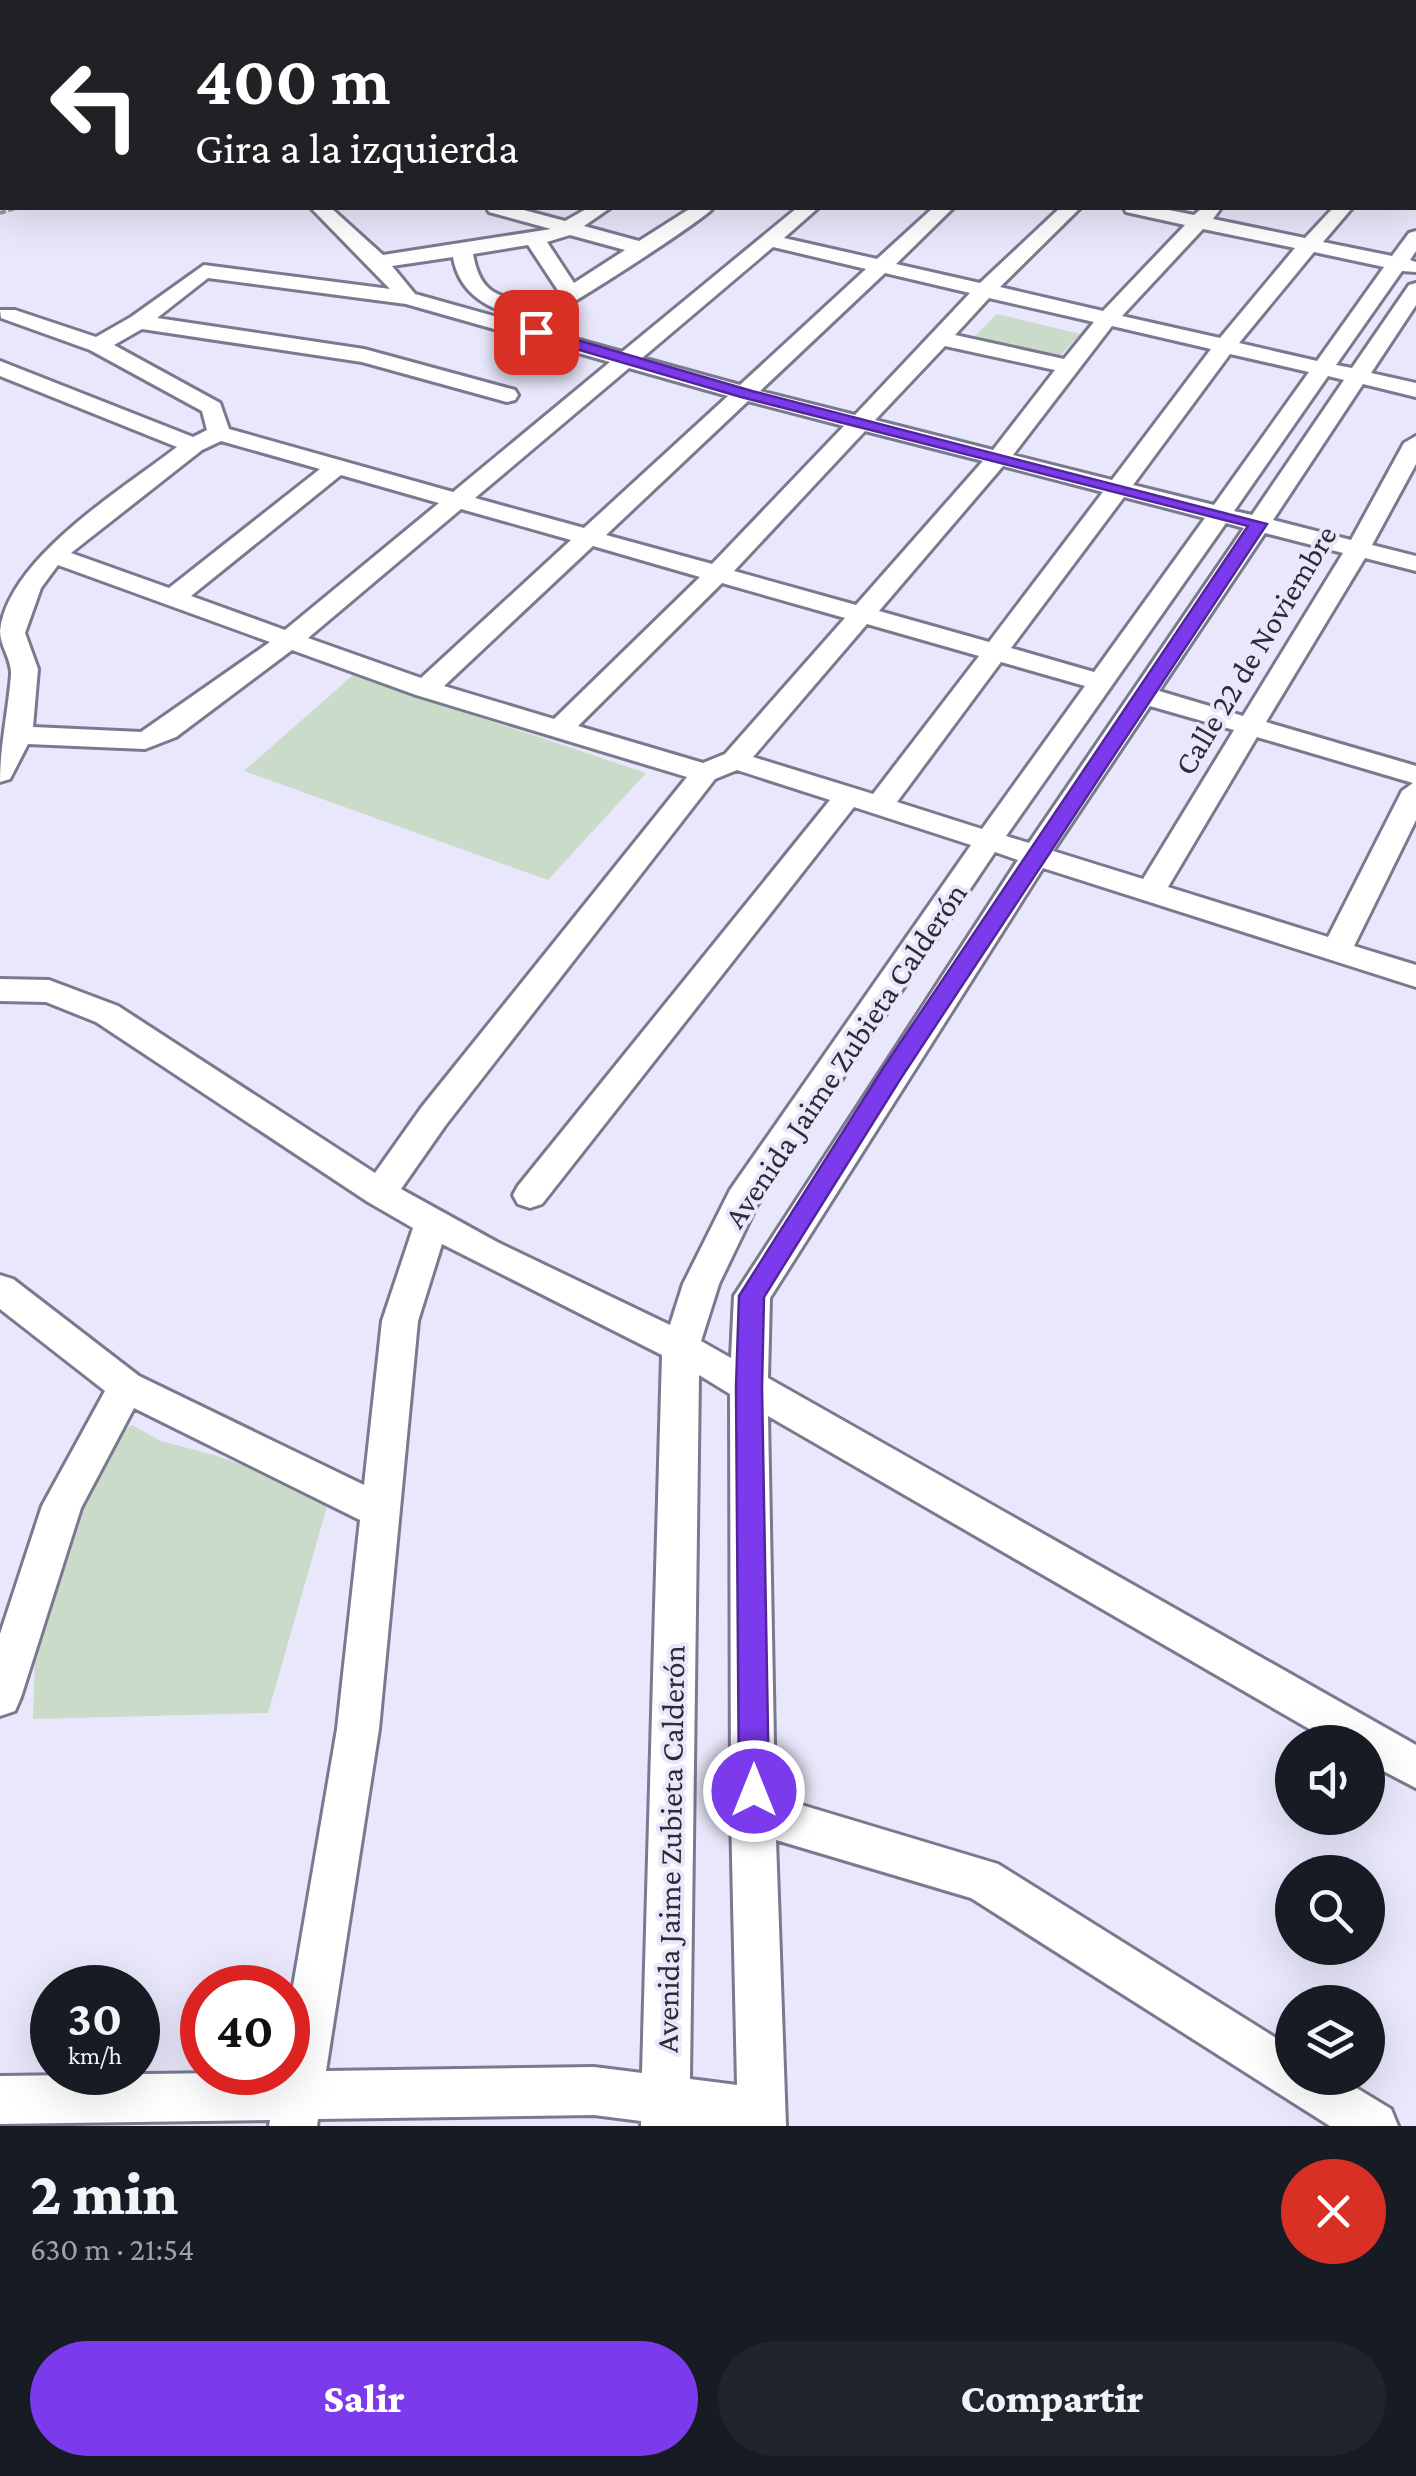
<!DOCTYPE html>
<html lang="es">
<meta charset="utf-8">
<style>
body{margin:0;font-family:"Crimson Pro",serif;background:#20242c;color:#f1f3f6;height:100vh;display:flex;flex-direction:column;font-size:38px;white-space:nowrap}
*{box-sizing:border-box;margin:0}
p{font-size:32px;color:#9ea1a6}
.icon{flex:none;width:55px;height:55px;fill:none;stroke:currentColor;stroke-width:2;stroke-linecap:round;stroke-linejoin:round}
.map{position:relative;height:2126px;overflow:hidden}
.sheet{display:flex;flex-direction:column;background:#171b24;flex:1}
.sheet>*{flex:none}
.banner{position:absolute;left:0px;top:0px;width:1418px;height:210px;box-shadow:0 10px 40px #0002;background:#202124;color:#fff;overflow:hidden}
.tools{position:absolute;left:1275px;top:1725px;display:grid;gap:20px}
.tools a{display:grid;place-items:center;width:110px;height:110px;border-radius:50%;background:#171b24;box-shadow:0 10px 40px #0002;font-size:50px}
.speed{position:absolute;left:30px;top:1965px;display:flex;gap:20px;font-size:50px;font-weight:700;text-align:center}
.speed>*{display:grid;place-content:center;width:130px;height:130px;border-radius:50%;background:#171b24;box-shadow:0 10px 40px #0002;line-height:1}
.speed small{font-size:25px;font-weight:400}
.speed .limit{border:15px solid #d22;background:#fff;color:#111}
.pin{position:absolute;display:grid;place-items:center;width:85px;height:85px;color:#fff;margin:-42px;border-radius:20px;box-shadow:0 5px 15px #0006}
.me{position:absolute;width:110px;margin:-55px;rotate:0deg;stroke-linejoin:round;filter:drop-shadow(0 0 8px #0008)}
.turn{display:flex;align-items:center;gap:35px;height:210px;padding:0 30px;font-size:45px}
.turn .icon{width:130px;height:130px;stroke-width:2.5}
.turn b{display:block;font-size:70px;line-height:85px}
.round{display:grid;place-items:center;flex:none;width:105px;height:105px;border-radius:52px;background:#20242c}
.summary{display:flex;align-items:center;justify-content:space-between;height:170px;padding:0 30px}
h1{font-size:60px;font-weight:800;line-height:75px}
.cta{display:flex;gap:20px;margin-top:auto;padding:20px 30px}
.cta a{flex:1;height:115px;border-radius:60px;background:#7c3aed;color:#fff;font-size:40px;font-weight:800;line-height:115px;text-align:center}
.cta a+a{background:#20242c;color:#f1f3f6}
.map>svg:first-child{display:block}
.green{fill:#cbdbca}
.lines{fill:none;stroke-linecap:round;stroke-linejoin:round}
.minor-casing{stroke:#7a798f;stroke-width:6}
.path{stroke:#9594a3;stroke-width:4;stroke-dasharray:6 2.5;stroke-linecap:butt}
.minor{fill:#fff;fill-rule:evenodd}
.route{fill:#7c3aed;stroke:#51269a;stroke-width:2.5}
.labels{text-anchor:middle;stroke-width:8;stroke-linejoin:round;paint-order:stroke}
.street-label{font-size:32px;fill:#2c2c35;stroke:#e8e7fb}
</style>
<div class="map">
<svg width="1416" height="2126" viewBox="0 0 1416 2126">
<rect width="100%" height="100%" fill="#e8e7fb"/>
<path class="green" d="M997,314L1080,334L1058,358L974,337Z
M353,675L646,773L548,880L244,771Z
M132,1425L161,1441L214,1455L330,1496L268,1713L33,1719L35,1655L63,1543L118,1434Z"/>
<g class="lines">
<g class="minor-casing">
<path id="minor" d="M1415,64H1416V74H1415Z
M1416,117V128H1415V117Z
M1415,149H1416V161H1415Z
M311,208H331L383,255L551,229L489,212L487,208H516L565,221L588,208H610L584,226L639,241L691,208H713C705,219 558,315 546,316C504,319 460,301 453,257L392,266L415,294L622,352L797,208H818L784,238L877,259L933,208H953L896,264L980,283L1060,208H1080L1000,287L1103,311L1185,225L1126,212L1124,208H1159L1194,215L1202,208H1221L1213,219L1305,238L1333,208H1352L1323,242L1392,256L1409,233L1416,231V251L1410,260L1416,262V272L1402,271L1336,365L1352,368L1409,285L1416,283V305L1371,373L1416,383V397L1363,384L1273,520L1351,540L1404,443L1416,436V464L1372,545L1416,556V571L1365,558L1266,722L1416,766V820L1354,946L1416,965V987L1043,868L770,1298L768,1378L1416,1745V1788L1368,1763V1742H1332L768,1416L775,1797L998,1864L1292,2048V2078H1340L1391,2109L1398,2126H1330L971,1898L776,1840L786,2126H641V2121L594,2115L318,2119L317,2126H269L270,2120L0,2124V2076L288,2072V2016L337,1729L360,1520L134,1408L81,1508L21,1697L15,1711L0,1716V1634L42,1506L105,1391L0,1309V1275L13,1279L139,1376L364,1485L382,1321L413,1228L368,1202L96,1022L46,1002L0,1001V979L49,980L118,1006L375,1173L421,1108L687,777L416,695L292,650L176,737L145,749L28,744L10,779L0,782C0,745 8,712 11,675C12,660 0,646 0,631C8,558 123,489 177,447L0,376V361L193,437L207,430L202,411L90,350L1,318L0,310H15L96,337L131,317L204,265L390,289ZM1203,229L1295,248L1220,338L1122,316ZM570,235L625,250L574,283L547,242ZM528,245L559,292L542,303C503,297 481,299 473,254ZM773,247L866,269L740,385L642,358ZM1314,252L1384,267L1317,361L1239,343ZM885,273L970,293L855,415L760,391ZM208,278L406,304L610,362L453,492L229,429L220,403L114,345L142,329L362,362L507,402L515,400L518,395L515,390L364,349L157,318ZM989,298L1094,322L1064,359L955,335ZM1112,326L1211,349L1112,480L1013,455ZM945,346L1055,370L993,450L875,420ZM1230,354L1309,372L1214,505L1133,485ZM629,368L728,396L584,528L475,498ZM1328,376L1344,380L1252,515L1234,511ZM748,401L844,426L712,564L606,535ZM865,431L983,461L856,605L734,571ZM221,441L320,469L169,588L71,553L202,450ZM1003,466L1103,492L989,642L879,611ZM341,475L439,503L285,630L191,596ZM1124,497L1205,518L1094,672L1011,648ZM461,509L571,540L421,678L308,638ZM1226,523L1244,528L1029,843L1006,836ZM1265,533L1343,553L1243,716L1159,691ZM593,546L700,577L554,719L444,686ZM58,565L270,642L141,732L33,727L38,669L25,633L41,588ZM722,583L845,618L725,754L703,763L578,726ZM867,624L979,656L873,794L753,757ZM1001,662L1085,686L982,829L897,802ZM1150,706L1234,730L1143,879L1053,851ZM1257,737L1413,783L1402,791L1328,937L1168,887ZM737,770L830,800L518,1186L513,1195L518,1204L530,1208L542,1204L854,807L971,845L730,1190L683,1284L670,1325L497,1242L401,1189L445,1126L715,779ZM995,852L1018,860L734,1296L731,1358L701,1341L719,1284L757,1205ZM442,1244L662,1355L642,2073L594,2067L326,2071L379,1729L418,1321ZM699,1375L730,1394L731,1812L737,2085L690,2079Z"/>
</g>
<path class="path" d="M651,0L658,2
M711,0L717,2
M781,0L786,2
M919,0L923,2
M1043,0L1057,2
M0,213L16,208"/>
<use href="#minor" class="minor"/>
</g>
<path class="route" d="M536,328L752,391L1267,524L901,1078L764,1297L762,1387L769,1791L765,1801L754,1805L743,1801L739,1791L736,1387L739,1296L884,1067L1248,526L741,397L531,336L528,332Z"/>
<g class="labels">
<g class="street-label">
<text transform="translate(1255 650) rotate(-59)" y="11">Calle 22 de Noviembre</text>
<text transform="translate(845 1055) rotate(-56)" y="11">Avenida Jaime Zubieta Calderón</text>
<text transform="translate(670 1849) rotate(-89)" y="11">Avenida Jaime Zubieta Calderón</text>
</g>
</g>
</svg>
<div class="tools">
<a><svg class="icon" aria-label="sound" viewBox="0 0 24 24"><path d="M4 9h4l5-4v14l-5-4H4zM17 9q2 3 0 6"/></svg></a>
<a><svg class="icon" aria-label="search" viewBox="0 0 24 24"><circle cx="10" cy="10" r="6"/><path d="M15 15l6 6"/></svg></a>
<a><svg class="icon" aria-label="layers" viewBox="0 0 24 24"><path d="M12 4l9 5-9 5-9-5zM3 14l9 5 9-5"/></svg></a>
</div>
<div class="speed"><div>30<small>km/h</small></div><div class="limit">40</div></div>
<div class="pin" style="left:536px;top:332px;background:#d93025"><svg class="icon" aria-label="arrive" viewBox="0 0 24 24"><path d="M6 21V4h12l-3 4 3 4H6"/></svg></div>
<svg class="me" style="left:754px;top:1791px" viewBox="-20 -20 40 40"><circle r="17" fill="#7c3aed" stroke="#fff" stroke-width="3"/><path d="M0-11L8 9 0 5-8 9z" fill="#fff"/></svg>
<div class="banner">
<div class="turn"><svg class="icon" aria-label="left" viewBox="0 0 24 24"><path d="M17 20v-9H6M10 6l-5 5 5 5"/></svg><div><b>400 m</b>Gira a la izquierda</div></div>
</div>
</div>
<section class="sheet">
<div class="summary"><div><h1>2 min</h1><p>630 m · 21:54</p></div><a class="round" style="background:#d93025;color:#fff"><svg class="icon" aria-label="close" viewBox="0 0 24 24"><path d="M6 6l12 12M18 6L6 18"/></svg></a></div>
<div class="cta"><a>Salir</a><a>Compartir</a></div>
</section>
